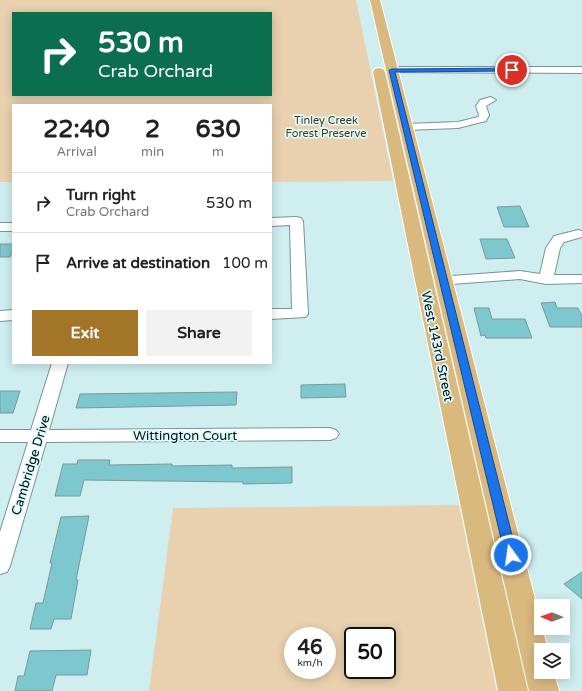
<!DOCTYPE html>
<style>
body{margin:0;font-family:"Varela Round",sans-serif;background:#f2f2f2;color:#202124;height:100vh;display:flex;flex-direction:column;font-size:15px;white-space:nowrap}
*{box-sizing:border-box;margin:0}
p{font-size:13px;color:#757577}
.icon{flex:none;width:22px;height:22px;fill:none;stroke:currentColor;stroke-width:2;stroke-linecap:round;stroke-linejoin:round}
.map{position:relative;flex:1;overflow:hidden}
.panel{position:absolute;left:12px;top:104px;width:260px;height:260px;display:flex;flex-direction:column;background:#fff;border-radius:0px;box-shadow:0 2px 10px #0003}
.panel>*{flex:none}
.guide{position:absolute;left:12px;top:12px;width:260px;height:84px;border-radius:0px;box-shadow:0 2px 10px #0003;background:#0b6e4f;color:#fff;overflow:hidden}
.needle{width:26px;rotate:271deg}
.tools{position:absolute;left:534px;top:599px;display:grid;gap:8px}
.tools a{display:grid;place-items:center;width:36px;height:36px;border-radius:0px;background:#fff;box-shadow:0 2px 10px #0003;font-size:20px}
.speed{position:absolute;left:284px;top:627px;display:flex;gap:8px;font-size:20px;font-weight:700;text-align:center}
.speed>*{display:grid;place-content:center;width:52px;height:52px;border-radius:50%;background:#fff;box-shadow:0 2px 10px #0003;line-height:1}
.speed small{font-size:10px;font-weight:400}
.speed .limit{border:2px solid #111;border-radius:6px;background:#fff;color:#111}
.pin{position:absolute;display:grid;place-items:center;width:34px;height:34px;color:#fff;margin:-17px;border:2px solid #fff;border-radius:50%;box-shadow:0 1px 4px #0007}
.me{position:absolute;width:44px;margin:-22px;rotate:346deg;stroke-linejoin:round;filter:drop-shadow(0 0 3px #0008)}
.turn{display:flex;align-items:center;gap:14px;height:84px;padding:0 20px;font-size:18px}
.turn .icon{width:52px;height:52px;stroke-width:2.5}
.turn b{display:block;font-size:28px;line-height:34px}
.eta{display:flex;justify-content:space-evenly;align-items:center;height:68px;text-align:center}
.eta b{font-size:24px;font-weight:800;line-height:28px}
.button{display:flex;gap:8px;margin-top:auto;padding:8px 20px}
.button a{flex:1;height:46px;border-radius:0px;background:#a37528;color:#fff;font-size:16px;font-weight:800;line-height:46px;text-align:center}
.button a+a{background:#f2f2f2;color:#202124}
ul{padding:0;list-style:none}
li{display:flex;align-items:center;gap:12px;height:60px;padding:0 20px;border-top:1px solid #e0e0e0}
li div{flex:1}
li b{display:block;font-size:15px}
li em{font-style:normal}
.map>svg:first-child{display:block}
.green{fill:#e9d1af;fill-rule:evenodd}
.building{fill:#7dc8ce;stroke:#7c989a}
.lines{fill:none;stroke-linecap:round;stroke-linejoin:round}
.minor-casing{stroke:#789496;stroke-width:2}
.major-casing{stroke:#fff;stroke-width:2}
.minor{fill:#fff;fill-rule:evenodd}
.major{fill:#dab97f;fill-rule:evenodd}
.route{fill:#1a73e8;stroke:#114b97}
.labels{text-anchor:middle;stroke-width:3.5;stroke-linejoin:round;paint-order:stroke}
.far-park-label{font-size:11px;fill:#4f3811;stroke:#dcfbfd}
.street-label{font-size:13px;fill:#040d0e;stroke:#dcfbfd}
</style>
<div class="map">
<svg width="582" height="691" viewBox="0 0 582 691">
<rect width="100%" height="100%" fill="#cfeef0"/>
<path class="green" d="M0,0H356L393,181L271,182V105H13V182H0ZM13,13H271V95H13Z
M459,505L497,691H149L173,508ZM293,636H327V670H293ZM353,636H387V670H353Z"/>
<path class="building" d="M520,206L529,227H504L497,207Z
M480,239H507L515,258L486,259Z
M0,244H13V250L10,257H0Z
M555,302L557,308H578L582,316V327H550L541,303Z
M474,308H489L492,319H525L532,338H486L485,335L481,336Z
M345,384L346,397L301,398V385Z
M0,391H20L13,413H0Z
M237,392L236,405L76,408L80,394Z
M78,460H110L109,465L172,464V466L232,465V468L292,467V483L243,484V482L84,480L80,496H55L63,464H77Z
M89,516L76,580H78L71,619H54L51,629H30L36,603H43L52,563H50L61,517Z
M582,572V599L564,584Z
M91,650L87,675H56L52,691H15L18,676H24L30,651Z"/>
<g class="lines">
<g class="minor-casing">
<path id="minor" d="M392,67H582V73L388,72L387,70Z
M491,97L496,100L486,106L489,115L486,121L458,128L406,130L400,127L406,124L458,122L478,117L479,115L476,106L480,100Z
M296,217L301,218L303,221L308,314L305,317L271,319V309H292L290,225L271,226V218Z
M0,223H13V231H0Z
M578,230L582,231V237L564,242L560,248L554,275H582V283L546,284L520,279L424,286L419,285L417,282L419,279L424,278L520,271L540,274L546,248L554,236Z
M13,310V320L0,321V311Z
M52,363H68L49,430L330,428L336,430L339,434L336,438L330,440L46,442L10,566L7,572L0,574V532L28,442H0V430H31Z"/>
</g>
<g class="major-casing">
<path id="major" d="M370,0H380L541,622V628H542L548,650H541V672H554L559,691H529Z
M379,68L383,69L385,72L528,691H498L373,72L375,69Z"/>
</g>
<use href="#minor" class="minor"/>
<use href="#major" class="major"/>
</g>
<path class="route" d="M512,68L515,70L514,71L395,72L517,555L515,558L511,559L507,558L505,555L389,70L392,69Z"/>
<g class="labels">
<g class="far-park-label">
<text x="326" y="124">Tinley Creek<tspan x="326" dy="13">Forest Preserve</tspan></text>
</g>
<g class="street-label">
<text transform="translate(438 346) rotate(78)" y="5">West 143rd Street</text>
<text x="185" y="440">Wittington Court</text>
<text transform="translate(30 465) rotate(-73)" y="5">Cambridge Drive</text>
</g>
</g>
</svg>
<div class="tools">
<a><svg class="needle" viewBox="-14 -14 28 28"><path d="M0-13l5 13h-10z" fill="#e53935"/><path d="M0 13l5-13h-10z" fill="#757577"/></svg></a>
<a><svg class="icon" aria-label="layers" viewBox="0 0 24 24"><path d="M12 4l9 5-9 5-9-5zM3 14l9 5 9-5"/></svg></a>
</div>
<div class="speed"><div>46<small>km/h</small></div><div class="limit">50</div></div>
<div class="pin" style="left:512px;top:70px;background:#d93025"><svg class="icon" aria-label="arrive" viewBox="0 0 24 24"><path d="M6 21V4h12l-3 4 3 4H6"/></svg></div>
<svg class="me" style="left:511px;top:555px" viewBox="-20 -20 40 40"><circle r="17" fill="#1a73e8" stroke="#fff" stroke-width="3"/><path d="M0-11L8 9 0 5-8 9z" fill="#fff"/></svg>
<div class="guide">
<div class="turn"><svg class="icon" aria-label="right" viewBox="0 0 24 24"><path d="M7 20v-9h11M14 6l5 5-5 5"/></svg><div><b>530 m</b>Crab Orchard</div></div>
</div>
<section class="panel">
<div class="eta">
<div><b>22:40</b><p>Arrival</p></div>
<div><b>2</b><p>min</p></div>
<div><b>630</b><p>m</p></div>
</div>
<ul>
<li><svg class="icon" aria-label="right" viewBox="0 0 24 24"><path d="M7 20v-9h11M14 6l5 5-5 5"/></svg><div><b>Turn right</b><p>Crab Orchard</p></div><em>530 m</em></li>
<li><svg class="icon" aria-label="arrive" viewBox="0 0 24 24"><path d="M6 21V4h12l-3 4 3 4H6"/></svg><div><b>Arrive at destination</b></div><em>100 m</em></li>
</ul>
<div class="button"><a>Exit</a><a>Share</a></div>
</section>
</div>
